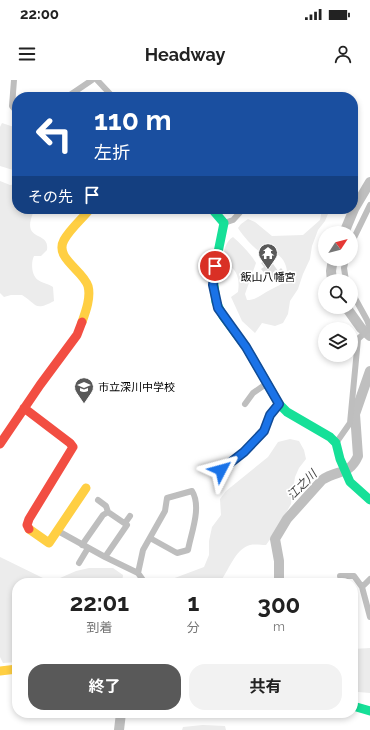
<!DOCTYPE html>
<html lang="ja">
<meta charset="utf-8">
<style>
body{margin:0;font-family:Raleway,"Noto Sans JP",sans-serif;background:#f2f2f2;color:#222;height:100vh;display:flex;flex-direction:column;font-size:15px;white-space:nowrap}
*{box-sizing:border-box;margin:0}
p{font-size:13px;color:#767676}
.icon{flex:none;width:22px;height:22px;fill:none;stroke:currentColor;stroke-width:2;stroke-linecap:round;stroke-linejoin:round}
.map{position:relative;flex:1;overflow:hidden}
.sheet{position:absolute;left:12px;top:498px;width:346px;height:140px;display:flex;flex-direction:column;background:#fff;border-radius:16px;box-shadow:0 2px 6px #0003}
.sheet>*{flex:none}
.banner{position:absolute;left:12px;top:12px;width:346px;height:122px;border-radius:16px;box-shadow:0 2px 6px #0003;background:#1a4fa0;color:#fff;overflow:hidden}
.needle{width:26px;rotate:54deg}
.buttons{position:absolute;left:318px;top:146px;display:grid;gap:8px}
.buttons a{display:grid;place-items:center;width:40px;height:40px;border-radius:50%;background:#fff;box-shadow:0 2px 6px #0003;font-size:20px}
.pin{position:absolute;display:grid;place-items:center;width:34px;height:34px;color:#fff;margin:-17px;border:2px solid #fff;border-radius:50%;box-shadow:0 1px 4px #0007}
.me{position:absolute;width:44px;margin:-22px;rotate:51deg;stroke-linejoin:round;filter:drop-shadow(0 0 3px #0008)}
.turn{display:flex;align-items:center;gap:14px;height:84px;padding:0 16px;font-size:18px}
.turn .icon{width:52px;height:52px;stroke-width:2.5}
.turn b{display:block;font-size:28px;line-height:34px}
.then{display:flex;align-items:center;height:38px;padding:0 16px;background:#0003;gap:8px;font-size:15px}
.eta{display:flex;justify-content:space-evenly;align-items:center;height:68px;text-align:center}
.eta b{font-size:24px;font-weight:700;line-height:28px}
.action{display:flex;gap:8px;margin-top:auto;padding:8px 16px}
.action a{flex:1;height:46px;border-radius:16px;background:#595959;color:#fff;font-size:16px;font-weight:700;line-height:46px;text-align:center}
.action a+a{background:#f2f2f2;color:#222}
.status{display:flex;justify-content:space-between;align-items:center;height:28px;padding:0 20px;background:#fff;direction:ltr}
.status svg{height:11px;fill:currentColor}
header{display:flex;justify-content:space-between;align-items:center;height:52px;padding:0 16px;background:#fff;font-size:18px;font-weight:700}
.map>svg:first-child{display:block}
.green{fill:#ececec}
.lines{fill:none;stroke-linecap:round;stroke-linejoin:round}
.river{stroke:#bfbfbf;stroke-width:10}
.building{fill:#dfdfdf}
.street{stroke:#bebebe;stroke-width:6}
.fast{stroke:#16e098;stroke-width:9}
.slow{stroke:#ffcf43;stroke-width:9}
.jam{stroke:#f24e42;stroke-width:9}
.route-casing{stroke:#114b97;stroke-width:10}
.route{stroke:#1a73e8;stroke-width:7}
.labels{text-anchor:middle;stroke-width:3.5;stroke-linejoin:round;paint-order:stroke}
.poi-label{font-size:11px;fill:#000;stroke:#fff}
.water-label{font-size:12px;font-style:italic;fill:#444;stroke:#fff}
</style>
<div class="status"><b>22:00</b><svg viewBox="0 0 49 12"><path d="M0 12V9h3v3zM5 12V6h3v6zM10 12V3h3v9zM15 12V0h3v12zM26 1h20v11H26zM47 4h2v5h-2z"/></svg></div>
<header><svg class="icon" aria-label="menu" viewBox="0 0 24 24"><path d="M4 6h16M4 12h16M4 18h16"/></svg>Headway<svg class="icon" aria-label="person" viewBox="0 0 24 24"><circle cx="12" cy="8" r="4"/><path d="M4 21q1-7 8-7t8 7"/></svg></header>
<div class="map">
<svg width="370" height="650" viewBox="0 0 370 650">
<rect width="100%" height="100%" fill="#fff"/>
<path class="green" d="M2,43L17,48V88L13,90L0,86V47Z
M0,101L10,105L17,104V129H40L33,133C21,163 50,150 47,170L41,176H34C31,182 31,195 38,200C42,203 49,204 53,207L54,221C34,232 37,224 22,215H11L4,217L0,213Z
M322,129H330L325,141L318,150L312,166L310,179L303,194L298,209L290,221L288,234L283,243L275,246L262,243L255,253L242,241L231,217L238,212C239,205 239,199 236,193C234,188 227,185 225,180C222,172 226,161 233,157C242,165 250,173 256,183L245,214L247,220C257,220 262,214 270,210C277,206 281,205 287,200C289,182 279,168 260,172C253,167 242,155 238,148L241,144L248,139L255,142L272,156L303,155L320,140Z
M290,359L299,361L304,370L306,379L299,388L295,397L291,424L274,454L266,465C261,465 255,464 250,465C234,470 229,491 219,503H172V499L204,487L209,475V461L212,447L221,435L220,419L226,411L268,377L278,362Z
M0,477L45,499L60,498L76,491L89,488H113L123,495L122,503H17V582L3,583L0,577Z
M370,568V613L358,612L353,615V569Z
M203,645L225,646L226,650H182L183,647Z"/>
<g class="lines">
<path class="river" d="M344,153L354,129L370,102
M332,201L331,191L333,179
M346,227L361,248L370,256
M279,503V481L275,459L287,439L322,400C338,389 349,396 358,376L355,334L370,291
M119,650L121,633"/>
</g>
<path class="building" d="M266,180L268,183L271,181L278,191L281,188L286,194L276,202L268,191L265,194L261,189L264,187L261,183Z"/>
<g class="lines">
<path class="street" d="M14,0L12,26L17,32
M97,0L113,17
M67,17L92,0
M224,143L233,140L243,129
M351,164L370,125
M346,179L344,188L346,201
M245,324L253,313L266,304
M336,363L350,343L358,259L370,248L367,240L351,211
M221,391L244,372L264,351L270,335L279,324
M98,420L106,426L108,432
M125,443L130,436
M58,451L105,477L138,493L145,503
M82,465L103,435L108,432L127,445L105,477
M79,483L88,468
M138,493L143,470L165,431L167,418L192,411C202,427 191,453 188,470L177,473L150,458
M340,496H354L362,507
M370,499L362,507L370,537"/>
<path class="fast" d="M212,129L224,143L213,197L216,222L223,236L246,267L279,324L287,332L330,357L336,363L340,379L350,402L370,420
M353,626L370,631"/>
<path class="slow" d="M82,242C86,231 91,217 88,206C83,190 54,178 64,160C70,149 82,139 90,129
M29,449L49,463L86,408
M0,591L17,589"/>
<path class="jam" d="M24,328L70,363L73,367L29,439L27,445L29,449
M0,364L40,305L77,255L82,242"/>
</g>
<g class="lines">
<g class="route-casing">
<path id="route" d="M215,186L213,205L218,228L246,267L279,324L270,335L264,351L244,372L221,390"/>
</g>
<use href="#route" class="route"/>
</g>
<defs>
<g id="temple-pin" transform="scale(1)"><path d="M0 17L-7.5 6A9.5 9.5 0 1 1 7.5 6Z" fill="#595959" stroke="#fff"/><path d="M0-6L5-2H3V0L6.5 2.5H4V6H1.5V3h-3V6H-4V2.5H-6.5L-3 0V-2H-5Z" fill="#fff"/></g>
<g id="school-pin" transform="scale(1)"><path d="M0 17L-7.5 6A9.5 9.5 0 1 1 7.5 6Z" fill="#595959" stroke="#fff"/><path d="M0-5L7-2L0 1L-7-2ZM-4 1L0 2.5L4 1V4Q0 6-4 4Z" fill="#fff"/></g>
</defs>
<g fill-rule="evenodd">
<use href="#temple-pin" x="268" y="173"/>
<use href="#school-pin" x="84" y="307"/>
</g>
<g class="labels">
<g class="poi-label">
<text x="268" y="201">飯山八幡宮</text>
<text x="98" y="311" text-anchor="start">市立深川中学校</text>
</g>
<g class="water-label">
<text transform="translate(302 405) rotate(-45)" y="4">江之川</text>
</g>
</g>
</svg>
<div class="buttons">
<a><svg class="needle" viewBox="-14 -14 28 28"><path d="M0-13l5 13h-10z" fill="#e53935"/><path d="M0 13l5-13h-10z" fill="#767676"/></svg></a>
<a><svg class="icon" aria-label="search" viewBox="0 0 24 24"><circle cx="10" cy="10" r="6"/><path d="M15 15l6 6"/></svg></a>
<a><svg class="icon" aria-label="layers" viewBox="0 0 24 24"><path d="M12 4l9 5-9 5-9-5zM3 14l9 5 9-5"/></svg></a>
</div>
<div class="pin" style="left:215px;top:186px;background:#d93025"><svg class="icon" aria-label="arrive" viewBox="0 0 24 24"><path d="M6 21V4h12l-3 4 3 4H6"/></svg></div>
<svg class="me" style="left:221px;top:390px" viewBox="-20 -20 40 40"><path d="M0-17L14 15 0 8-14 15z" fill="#1a73e8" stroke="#fff" stroke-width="4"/></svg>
<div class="banner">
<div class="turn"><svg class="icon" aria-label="left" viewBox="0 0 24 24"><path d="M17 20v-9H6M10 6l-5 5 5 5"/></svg><div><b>110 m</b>左折</div></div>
<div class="then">その先<svg class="icon" aria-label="arrive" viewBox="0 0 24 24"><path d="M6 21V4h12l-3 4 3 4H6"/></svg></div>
</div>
<section class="sheet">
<div class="eta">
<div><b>22:01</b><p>到着</p></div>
<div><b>1</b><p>分</p></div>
<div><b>300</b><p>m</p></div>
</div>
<div class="action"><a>終了</a><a>共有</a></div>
</section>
</div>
